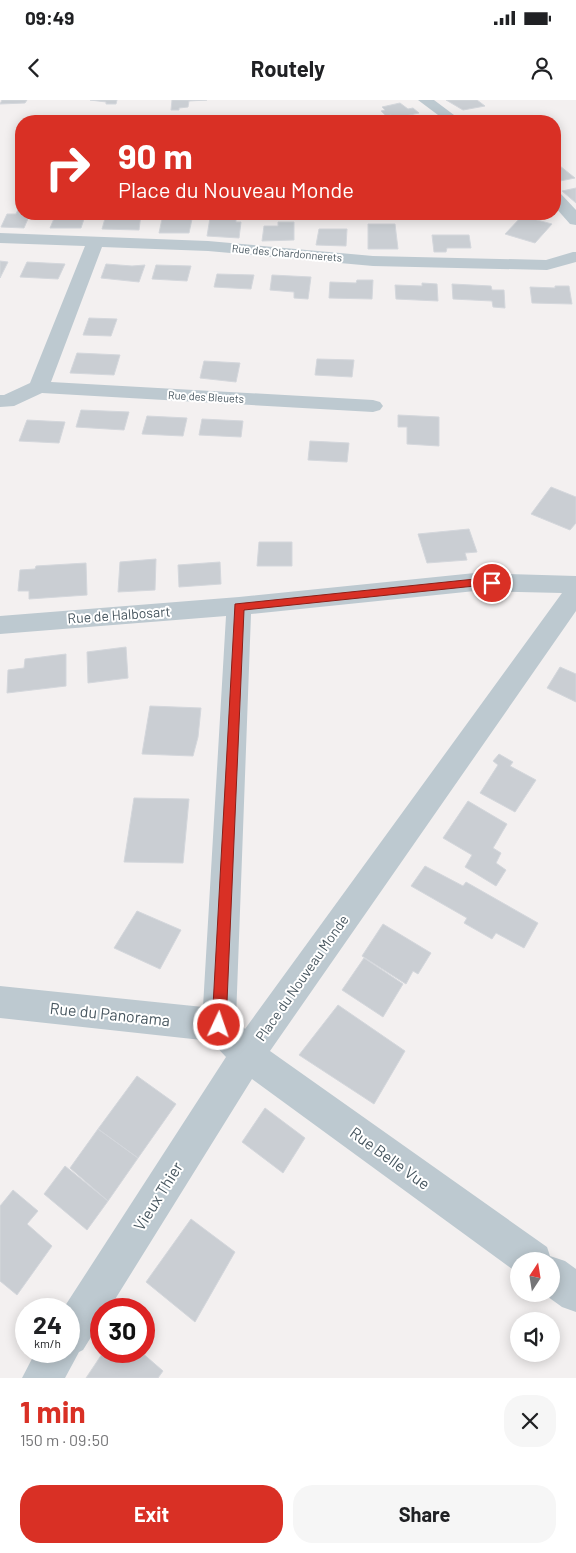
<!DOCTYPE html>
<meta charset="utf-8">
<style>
body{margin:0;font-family:Barlow,sans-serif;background:#f6f6f6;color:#202124;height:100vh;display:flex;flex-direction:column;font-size:19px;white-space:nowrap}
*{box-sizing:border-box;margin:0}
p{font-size:16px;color:#757577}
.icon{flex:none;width:28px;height:28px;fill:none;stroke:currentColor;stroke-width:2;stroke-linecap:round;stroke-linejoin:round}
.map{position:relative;height:1278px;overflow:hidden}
.side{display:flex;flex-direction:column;background:#fff;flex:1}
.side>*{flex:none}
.hud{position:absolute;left:15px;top:15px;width:546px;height:105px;border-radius:20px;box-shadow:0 2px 12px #0003;background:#d93025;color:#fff;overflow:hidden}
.needle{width:32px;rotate:12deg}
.fabs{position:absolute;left:510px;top:1152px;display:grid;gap:10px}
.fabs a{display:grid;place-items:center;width:50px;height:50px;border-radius:50%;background:#fff;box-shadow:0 2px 12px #0003;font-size:25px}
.speed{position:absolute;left:15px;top:1198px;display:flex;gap:10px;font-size:25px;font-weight:700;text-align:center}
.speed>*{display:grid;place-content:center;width:65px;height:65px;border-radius:50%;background:#fff;box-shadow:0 2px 12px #0003;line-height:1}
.speed small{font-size:12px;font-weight:400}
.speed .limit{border:8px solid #d22;background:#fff;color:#111}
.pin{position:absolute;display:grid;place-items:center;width:42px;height:42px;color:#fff;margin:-21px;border:2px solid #fff;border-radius:50%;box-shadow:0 1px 5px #0007}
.me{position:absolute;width:55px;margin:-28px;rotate:3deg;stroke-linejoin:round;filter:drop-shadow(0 0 4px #0008)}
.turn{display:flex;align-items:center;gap:18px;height:105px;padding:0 20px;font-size:22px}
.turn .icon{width:65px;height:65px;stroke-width:2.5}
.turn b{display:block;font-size:35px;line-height:42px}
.round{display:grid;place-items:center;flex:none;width:52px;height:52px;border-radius:20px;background:#f6f6f6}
.overview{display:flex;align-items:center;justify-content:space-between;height:85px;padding:0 20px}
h1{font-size:30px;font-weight:700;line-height:38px;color:#d93025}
.button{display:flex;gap:10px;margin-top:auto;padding:10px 20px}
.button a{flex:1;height:58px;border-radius:20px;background:#d93025;color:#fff;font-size:20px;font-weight:700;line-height:58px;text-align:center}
.button a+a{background:#f6f6f6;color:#202124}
.status{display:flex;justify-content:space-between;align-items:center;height:35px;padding:0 25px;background:#fff;direction:ltr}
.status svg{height:14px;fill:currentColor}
header{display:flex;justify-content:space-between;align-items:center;height:65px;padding:0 20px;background:#fff;font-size:22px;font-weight:700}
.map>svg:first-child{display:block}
.building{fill:#caced3;stroke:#d4d7dc}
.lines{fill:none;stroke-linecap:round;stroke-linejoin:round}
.minor{fill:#bdc9d0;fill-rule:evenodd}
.route{fill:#d93025;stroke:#8d1f18}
.labels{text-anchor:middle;stroke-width:4;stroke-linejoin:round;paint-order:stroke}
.far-street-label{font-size:11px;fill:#47565f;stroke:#fff}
.street-label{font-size:14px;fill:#47565f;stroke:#fff}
.near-street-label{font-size:16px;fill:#47565f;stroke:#fff}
</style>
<div class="status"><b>09:49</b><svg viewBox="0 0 49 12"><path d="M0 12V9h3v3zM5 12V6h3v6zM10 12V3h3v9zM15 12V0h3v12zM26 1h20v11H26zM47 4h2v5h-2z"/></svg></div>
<header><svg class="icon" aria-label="back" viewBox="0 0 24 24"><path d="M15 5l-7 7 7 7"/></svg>Routely<svg class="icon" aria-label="person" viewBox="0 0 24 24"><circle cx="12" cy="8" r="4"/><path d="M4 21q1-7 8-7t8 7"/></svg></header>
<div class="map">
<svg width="576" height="1278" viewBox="0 0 576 1278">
<rect width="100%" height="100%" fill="#f3f0f0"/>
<path class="building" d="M2,0H27L25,3L0,4Z
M90,0H117L116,4H106V2Z
M172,0H207L189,1L188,7L179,8V10H171Z
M446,0H477L485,6L463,10Z
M400,3L408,9L413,8L419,13L396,18L391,15L386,16L381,11L385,10L382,7Z
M496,16L504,21H472Z
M555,62L575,78L555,82Z
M576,88V103L562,91Z
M20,105L21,114H30L24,128L1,127L7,114H16Z
M56,114H75L85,116L81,128H50Z
M108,114H141L139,130L102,129L106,115Z
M522,116L552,124L535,143L505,134Z
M210,118H236V122H241L239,138L207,136Z
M162,119H192L189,133H159Z
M278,122H294V140L262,141L264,126H278Z
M368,124H395L398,149H368Z
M319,129H347L346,146L316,145Z
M432,135H469L471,148H447L446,152H434Z
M0,161L8,162L0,178Z
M27,162L65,164L58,179L20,177Z
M106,164L132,166L145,165L139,182L101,178Z
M156,165L191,166L187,181L152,179Z
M217,174L254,175L251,189L214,187Z
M272,175L311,177L308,199L294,198V192L270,190Z
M357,180H373L372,199L329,198L330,182L356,183Z
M422,183L437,184L438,201L396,199L395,185L422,186Z
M452,184L491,186L492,190H504L505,208L493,207L492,201L453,199Z
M555,186H569L572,204L532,203L530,187L555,188Z
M89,218L117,219L111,236L83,235Z
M77,253L120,255L114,275L70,273Z
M317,259L354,260L352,277L315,275Z
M204,261L240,263L236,282L200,278Z
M81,310L129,312L124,330L76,327Z
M398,315L439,317V346L407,344V327H398Z
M147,316L187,318L183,336L142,334Z
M202,319L243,321L241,337L199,335Z
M27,320L65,322L59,343L19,341Z
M310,341L349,343L347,362L308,360Z
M551,387L576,397V423L570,430L531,414Z
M469,429L477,452L465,453L467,460L427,463L418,434Z
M259,442H292V466H257Z
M156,459L155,490L118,492L120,462Z
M220,462L221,484L179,487L178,465Z
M86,463L87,495L29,499V491H18L20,470L35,469L36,466Z
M126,547L128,578L88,583L87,552Z
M66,554V586L7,593L8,570L24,568L25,559Z
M560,567L576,574V602L547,588Z
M150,606L201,608L198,637L193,656L142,654Z
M499,654L513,662L510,666L536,680L515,712L480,693L498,665L493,661Z
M134,698L189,699L183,763L124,762Z
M468,701L507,724L493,748L501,753L496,763L506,770L496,786L465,767L472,755L443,738Z
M425,766L463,786L466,782L538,823L524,848L496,833L492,839L464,823L467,818L411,786Z
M137,811L181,830L160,869L114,848Z
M383,824L431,853L418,874L413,871L406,884L362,856Z
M364,858L403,884L383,917L342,890Z
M338,905L405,951L374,1004L299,955Z
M137,976L176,1004L138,1058L98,1029Z
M265,1008L305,1038L283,1073L242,1042Z
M98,1029L138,1058L108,1101L70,1068Z
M65,1066L108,1101L87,1130L44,1094Z
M13,1090L38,1111L27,1124L52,1146L17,1195L0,1181V1106Z
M191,1119L235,1152L195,1222L146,1182Z
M104,1251H140L163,1271L158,1278H86Z"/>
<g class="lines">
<path class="minor" d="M418,0H434L462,21H446Z
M555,92L561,94L576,110V125L570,124L555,107Z
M0,133L208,141L373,156L546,160L573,152H576V162L547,170L373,166L208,151L102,147L51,282L373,300L380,302L383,306L380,310L373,312L42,293L14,306L0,307V295H4L30,283L85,146L0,143Z
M475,473L576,476V511L270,951L547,1147L550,1156L565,1161L576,1169V1212L562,1207L544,1194H551V1161H519V1174L252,979L109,1209H101V1221L83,1250L79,1252L65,1278H22L36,1251H69V1209H63L226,957L211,941L0,918V886L203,907L226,516L0,534V516L239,497ZM475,491L562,493L245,929L236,919L251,514Z"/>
</g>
<path class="route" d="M475,479H492L497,483L492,486H475L244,510L226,925L224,930L219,932L214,930L212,925L235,504Z"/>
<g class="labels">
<g class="far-street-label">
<text transform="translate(287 153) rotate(5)" y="4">Rue des Chardonnerets</text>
<text transform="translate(206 297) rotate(3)" y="4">Rue des Bleuets</text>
</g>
<g class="street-label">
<text transform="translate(119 515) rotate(-4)" y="5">Rue de Halbosart</text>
<text transform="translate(302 878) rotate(-55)" y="5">Place du Nouveau Monde</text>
</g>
<g class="near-street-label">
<text transform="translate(110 914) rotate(6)" y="6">Rue du Panorama</text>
<text transform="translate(390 1058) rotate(36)" y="6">Rue Belle Vue</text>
<text transform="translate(158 1096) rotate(-58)" y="6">Vieux Thier</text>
</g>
</g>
</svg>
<div class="fabs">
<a><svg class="needle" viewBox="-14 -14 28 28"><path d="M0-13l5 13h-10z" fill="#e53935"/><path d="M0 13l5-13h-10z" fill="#757577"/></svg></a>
<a><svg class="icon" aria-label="sound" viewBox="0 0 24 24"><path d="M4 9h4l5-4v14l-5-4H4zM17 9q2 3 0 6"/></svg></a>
</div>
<div class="speed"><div>24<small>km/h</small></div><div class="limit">30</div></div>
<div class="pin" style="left:492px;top:483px;background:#d93025"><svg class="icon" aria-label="arrive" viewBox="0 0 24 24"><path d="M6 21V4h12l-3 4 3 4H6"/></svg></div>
<svg class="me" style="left:219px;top:925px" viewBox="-20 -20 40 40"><circle r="17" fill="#d93025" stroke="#fff" stroke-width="3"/><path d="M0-11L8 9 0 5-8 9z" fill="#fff"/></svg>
<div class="hud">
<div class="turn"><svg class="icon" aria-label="right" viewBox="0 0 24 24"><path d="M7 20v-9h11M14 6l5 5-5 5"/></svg><div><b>90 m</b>Place du Nouveau Monde</div></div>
</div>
</div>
<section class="side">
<div class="overview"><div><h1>1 min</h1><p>150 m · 09:50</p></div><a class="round"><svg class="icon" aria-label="close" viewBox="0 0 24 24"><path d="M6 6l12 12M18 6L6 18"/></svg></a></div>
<div class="button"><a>Exit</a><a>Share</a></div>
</section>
